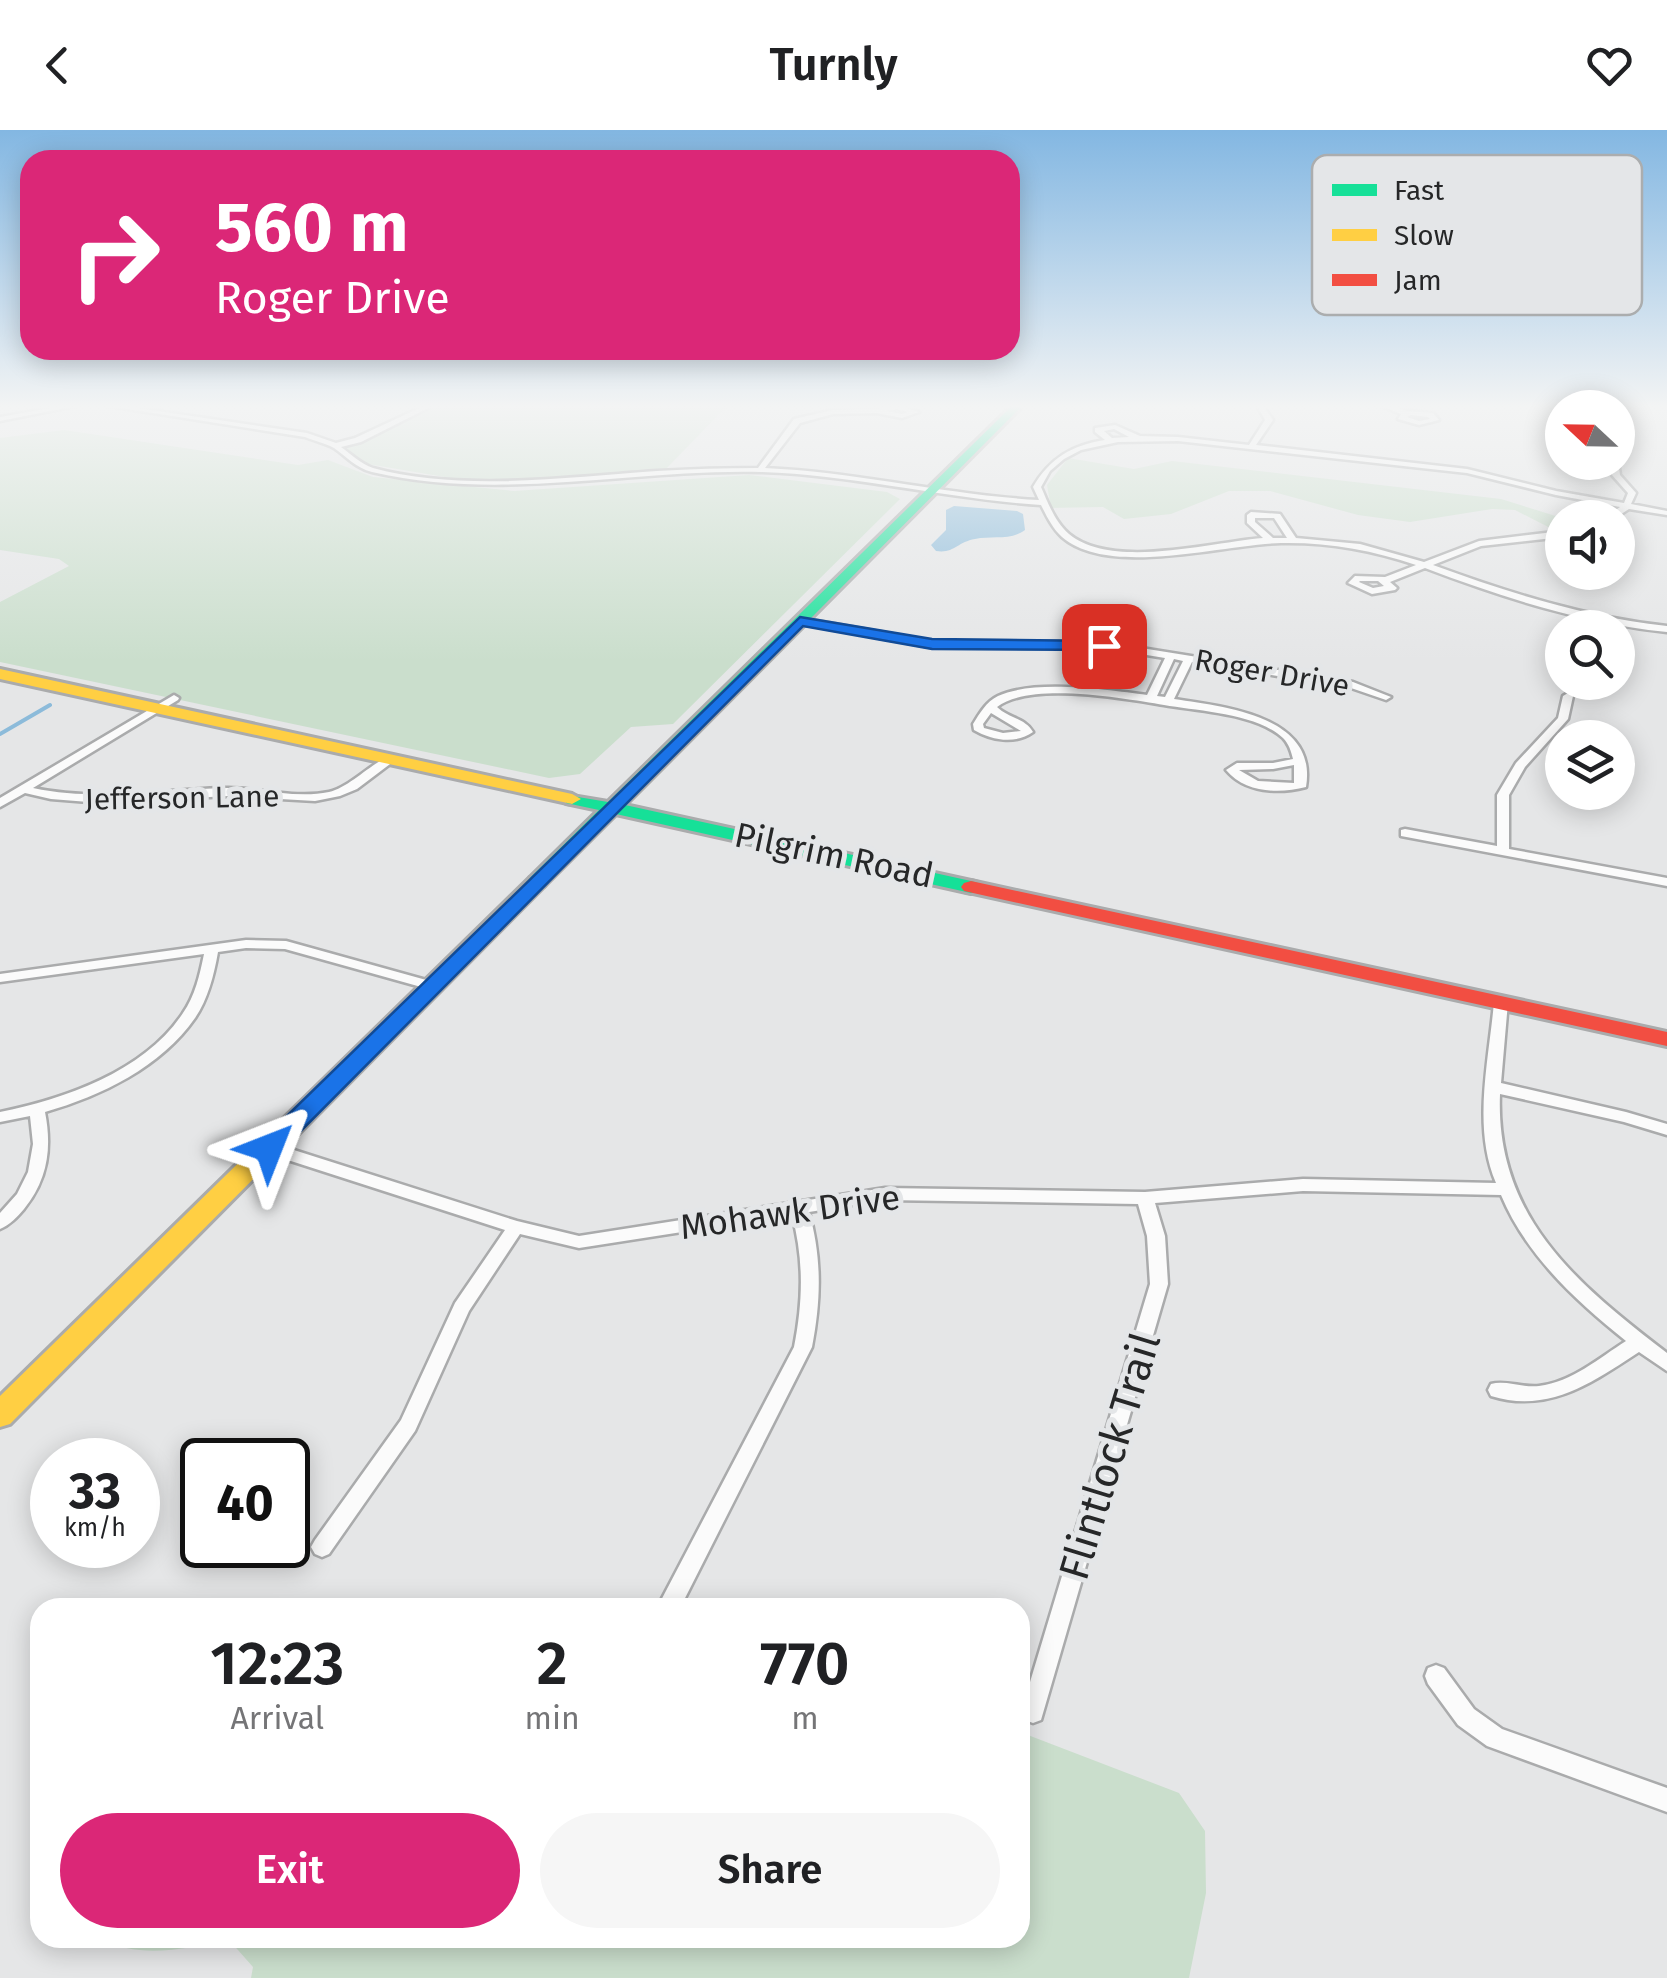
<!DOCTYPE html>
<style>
body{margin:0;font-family:"Fira Sans",sans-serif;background:#f6f6f6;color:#202124;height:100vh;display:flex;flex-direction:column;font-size:38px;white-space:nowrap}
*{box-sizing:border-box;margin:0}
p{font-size:32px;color:#757577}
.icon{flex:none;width:55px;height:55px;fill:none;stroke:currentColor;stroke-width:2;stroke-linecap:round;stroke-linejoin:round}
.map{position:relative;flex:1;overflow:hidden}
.details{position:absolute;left:30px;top:1468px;width:1000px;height:350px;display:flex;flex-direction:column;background:#fff;border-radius:30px;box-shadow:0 5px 25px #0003}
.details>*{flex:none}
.banner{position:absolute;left:20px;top:20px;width:1000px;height:210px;border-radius:30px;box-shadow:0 5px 25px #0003;background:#db2777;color:#fff;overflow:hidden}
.needle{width:65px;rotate:292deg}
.tools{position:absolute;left:1545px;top:260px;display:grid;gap:20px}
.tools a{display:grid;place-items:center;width:90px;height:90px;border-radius:50%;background:#fff;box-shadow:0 5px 25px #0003;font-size:50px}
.speed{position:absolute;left:30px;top:1308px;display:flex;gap:20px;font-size:50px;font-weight:700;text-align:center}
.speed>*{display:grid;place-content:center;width:130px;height:130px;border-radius:50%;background:#fff;box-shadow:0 5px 25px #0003;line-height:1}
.speed small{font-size:25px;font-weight:400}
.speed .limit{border:5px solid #111;border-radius:15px;background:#fff;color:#111}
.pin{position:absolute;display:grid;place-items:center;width:85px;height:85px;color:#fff;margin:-42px;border-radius:20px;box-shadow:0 5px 15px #0006}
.me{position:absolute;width:110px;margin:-55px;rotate:45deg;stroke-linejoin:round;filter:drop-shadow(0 0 8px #0008)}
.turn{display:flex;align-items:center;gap:35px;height:210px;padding:0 30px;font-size:45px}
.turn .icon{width:130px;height:130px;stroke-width:2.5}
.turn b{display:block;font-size:70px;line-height:85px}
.eta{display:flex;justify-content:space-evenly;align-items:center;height:170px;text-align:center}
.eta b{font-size:60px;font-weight:600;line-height:70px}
.action{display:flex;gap:20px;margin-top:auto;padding:20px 30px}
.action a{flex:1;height:115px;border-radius:60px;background:#db2777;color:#fff;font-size:40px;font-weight:600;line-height:115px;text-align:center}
.action a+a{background:#f6f6f6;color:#202124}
header{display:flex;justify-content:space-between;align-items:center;height:130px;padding:0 30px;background:#fff;font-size:45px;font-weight:600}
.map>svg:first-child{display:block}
.green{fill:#cadecc}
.water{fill:#8cbbda}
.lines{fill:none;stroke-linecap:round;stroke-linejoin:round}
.stream{stroke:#8cbbda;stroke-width:4}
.street-casing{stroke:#aaabac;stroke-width:5}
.fast-casing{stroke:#aaabac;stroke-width:6}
.slow-casing{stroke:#aaabac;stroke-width:6}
.jam-casing{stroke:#aaabac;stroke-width:6}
.street{fill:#fbfbfb;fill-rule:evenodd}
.fast{fill:#16e098;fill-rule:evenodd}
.slow{fill:#ffcf43;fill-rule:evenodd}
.jam{fill:#f24e42;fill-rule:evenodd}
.route{fill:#1a73e8;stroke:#114b97;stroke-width:2.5}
.labels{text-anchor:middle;stroke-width:10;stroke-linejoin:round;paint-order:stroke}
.far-street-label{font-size:30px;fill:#262728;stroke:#e4e6e8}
.street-label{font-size:35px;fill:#262728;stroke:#e4e6e8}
.near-street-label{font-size:42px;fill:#262728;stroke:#e4e6e8}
.key{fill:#e4e6e8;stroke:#abadae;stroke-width:2.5}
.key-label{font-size:28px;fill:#262728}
</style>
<header><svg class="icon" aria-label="back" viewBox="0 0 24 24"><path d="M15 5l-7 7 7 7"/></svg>Turnly<svg class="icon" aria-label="heart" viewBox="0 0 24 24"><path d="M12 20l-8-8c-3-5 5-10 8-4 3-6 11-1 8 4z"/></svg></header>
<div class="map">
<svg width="1667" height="1848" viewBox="0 0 1667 1848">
<rect width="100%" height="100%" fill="#e5e6e7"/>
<path class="green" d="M439,274H729L663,342L480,353L362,333L343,316L361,311Z
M64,300L298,335L328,330L373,347L514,361L749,345L887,362L900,369L673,594L631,597L580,644L549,648L0,532V472L69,436L59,429L0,420V308Z
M1068,328L1134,339L1172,331L1501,369L1562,388V399L1556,401L1515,380L1492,379L1410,392L1358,385L1270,361H1229L1171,384L1124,389L1103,377L1046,378L1050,372L1047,355Z
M1020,1602L1179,1663L1205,1701L1206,1763L1189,1848H251L253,1837L230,1811C187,1817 140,1831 101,1808H1020Z"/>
<path class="water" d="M954,376L1017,381L1023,384L1025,400C1010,411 992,405 975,409C957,412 954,424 936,421L931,415L946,400V380Z"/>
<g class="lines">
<path class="stream" d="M0,604L50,575"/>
<g class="street-casing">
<path id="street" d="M73,274H85L0,291V287Z
M96,274H110L307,303L336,313L355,308L428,274H436L361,312L341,317C351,324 361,334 373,338C461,362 568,347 657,341C691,339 724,338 758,338L794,289L833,280L877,279L896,275L919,282L902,288L877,283L833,284L800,293L765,338C857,342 947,365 1039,370L1033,357C1050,328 1072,315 1105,310L1095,302V298L1115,295L1140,306L1178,307L1249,315L1265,290L1256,274H1262L1273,290L1256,315L1467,339L1556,361L1624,373L1628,363L1612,345L1611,332H1618V330L1620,345L1636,363L1631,374L1667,381V385L1629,379L1615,388H1604L1620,377L1556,365L1467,343L1178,311L1118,312L1081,320L1064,329L1050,341L1041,357C1048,373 1055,392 1069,404C1112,440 1212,412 1263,408L1247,393V385L1251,382L1280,384L1296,408L1360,414L1424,432L1479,411L1562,401V407L1481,416L1433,435C1510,463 1585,487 1667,496V502C1582,493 1504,468 1425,438L1390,452L1397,458L1395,460L1372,464L1348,453L1355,446L1385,447L1416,435C1372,420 1327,412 1281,413C1223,414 1109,448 1062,407C1053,399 1047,387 1041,375C947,369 855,345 761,342C631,339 501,372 372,342C356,338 347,327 334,318C325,313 315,311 305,307ZM896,279L907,282L902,284L887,281ZM1114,299L1129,307L1112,308L1104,301ZM1255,388H1274L1287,408H1273L1255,392ZM1360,451H1378L1384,456L1373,458L1359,452Z
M1376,274H1384L1408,281L1433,283L1439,290L1419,295L1398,289L1401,284ZM1411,285L1428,287L1430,289L1419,291L1407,287Z
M1608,274H1614L1615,278H1608Z
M1618,421L1622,424V431L1618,434Z
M800,488L931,511L1104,512L1353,552L1391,567L1386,570L1351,558L1192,532L1174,569C1226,577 1318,586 1306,657C1279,664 1245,663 1226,640L1237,633H1273L1293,629C1291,621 1289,614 1283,608C1256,583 1197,581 1164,575C1126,569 1031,551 997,577C1008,588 1025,588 1033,602C1015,615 991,610 974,600L973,594C980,583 986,572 998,566C1035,549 1107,560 1147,565L1165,528L1104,518L931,517L797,493V489ZM1174,529L1183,531L1165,567L1157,566ZM991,583L1021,601L1003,603L984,598L983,594ZM1294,635V653L1258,651L1239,640L1273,639Z
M1568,563L1573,566L1568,589L1525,637L1509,665V719L1667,748V756L1401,706V700L1405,699L1497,716V665L1516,633L1558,588L1563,566Z
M174,565L179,568L178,570L33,658C99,672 162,659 228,658C261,658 296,669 329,662C352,657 378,625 396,626L398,628L357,659L340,666L315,671L228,666L101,673L51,669L25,663L0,677V668Z
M246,810L286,811L437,853L439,856L432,860L285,819L246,818L218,822C214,845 208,869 195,888C161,937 101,966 45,982C52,1018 48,1049 24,1079C17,1087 10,1095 0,1099V1083L17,1064L28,1042L33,1014L30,986L0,992V982C65,969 145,941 183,883C195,866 200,844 204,824L0,852V844Z
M1501,868L1508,872L1501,953L1626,982L1667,994V1005L1624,992L1500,964C1495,1087 1577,1154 1667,1223V1241L1639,1222C1593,1252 1549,1284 1491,1266L1488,1260L1491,1254C1506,1250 1523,1258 1539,1256C1572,1252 1599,1228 1626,1211C1576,1171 1526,1125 1501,1065L1303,1061L1155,1073L1165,1106L1168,1154L1041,1590L1033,1593L1025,1590L1021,1582L1150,1154L1147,1106L1138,1074L885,1070L809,1082C822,1128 821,1170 812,1217L680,1478H657L794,1217C803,1171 804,1130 792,1085L579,1118L520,1104L469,1181L415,1301L329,1424L322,1427L315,1424L311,1417L315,1410L401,1290L455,1173L505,1100L263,1022L261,1018L263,1014H275L517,1091L579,1106L885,1058L1145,1062L1303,1049L1496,1053C1472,997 1489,930 1494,872Z
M1436,1535L1444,1538L1474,1579L1502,1599L1667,1658V1682L1487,1616L1458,1595L1428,1554L1425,1546L1428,1538Z"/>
</g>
<g class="fast-casing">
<path id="fast" d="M1014,274H1024L625,675L971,751L978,753L981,757L978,761L971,763L616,684L544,756H530L527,752L530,748L599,680L566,673V665L608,672Z"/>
</g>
<g class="slow-casing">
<path id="slow" d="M0,539L572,664L581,669L572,674L0,549Z
M537,746L544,748L547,752L544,756L10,1294L0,1297V1266L530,748Z"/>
</g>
<g class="jam-casing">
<path id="jam" d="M971,751L1667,902V916L964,761L961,757L964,753Z"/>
</g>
<use href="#street" class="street"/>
<use href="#fast" class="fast"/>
<use href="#slow" class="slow"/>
<use href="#jam" class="jam"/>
</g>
<linearGradient id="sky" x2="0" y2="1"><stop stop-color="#83b7e2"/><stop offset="0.52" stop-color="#f3f4f4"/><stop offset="1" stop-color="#f3f4f4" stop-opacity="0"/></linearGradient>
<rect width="1667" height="532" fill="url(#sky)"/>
<path class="route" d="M800,487L932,509L1104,511L1111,516L1104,520L932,519L803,496L278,1024H260L257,1018L260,1012Z"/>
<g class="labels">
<g class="far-street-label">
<text transform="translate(1272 543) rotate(10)" y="10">Roger Drive</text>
<text transform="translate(182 668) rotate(-1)" y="10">Jefferson Lane</text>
</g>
<g class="street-label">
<text transform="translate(834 725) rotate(12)" y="12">Pilgrim Road</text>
<text transform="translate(790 1082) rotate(-8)" y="12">Mohawk Drive</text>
</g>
<g class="near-street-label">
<text transform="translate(1109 1326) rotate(-73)" y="15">Flintlock Trail</text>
</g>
</g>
<rect x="1312" y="25" width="330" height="160" rx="15" class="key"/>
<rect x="1332" y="54" width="45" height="12" fill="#16e098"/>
<rect x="1332" y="99" width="45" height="12" fill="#ffcf43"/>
<rect x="1332" y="144" width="45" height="12" fill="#f24e42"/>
<g class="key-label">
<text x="1394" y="70">Fast</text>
<text x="1394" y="115">Slow</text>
<text x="1394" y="160">Jam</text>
</g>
</svg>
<div class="tools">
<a><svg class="needle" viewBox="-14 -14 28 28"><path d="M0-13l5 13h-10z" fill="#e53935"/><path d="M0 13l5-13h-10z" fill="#757577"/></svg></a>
<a><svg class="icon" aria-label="sound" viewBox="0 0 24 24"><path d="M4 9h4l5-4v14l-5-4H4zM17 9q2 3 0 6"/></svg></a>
<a><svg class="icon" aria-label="search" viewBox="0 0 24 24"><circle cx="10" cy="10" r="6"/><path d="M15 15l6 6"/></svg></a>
<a><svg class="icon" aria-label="layers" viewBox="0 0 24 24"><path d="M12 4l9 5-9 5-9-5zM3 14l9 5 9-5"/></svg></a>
</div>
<div class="speed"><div>33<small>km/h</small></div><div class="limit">40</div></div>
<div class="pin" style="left:1104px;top:516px;background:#d93025"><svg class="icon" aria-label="arrive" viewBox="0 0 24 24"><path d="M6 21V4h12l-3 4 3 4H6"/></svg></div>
<svg class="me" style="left:269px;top:1018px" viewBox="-20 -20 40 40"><path d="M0-17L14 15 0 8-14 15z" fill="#1a73e8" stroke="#fff" stroke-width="4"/></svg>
<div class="banner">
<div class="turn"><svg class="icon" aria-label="right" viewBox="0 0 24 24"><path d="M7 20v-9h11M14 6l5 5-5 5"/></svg><div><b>560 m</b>Roger Drive</div></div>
</div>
<section class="details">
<div class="eta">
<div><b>12:23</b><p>Arrival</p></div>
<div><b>2</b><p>min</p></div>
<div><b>770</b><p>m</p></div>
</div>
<div class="action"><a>Exit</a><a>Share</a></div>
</section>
</div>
